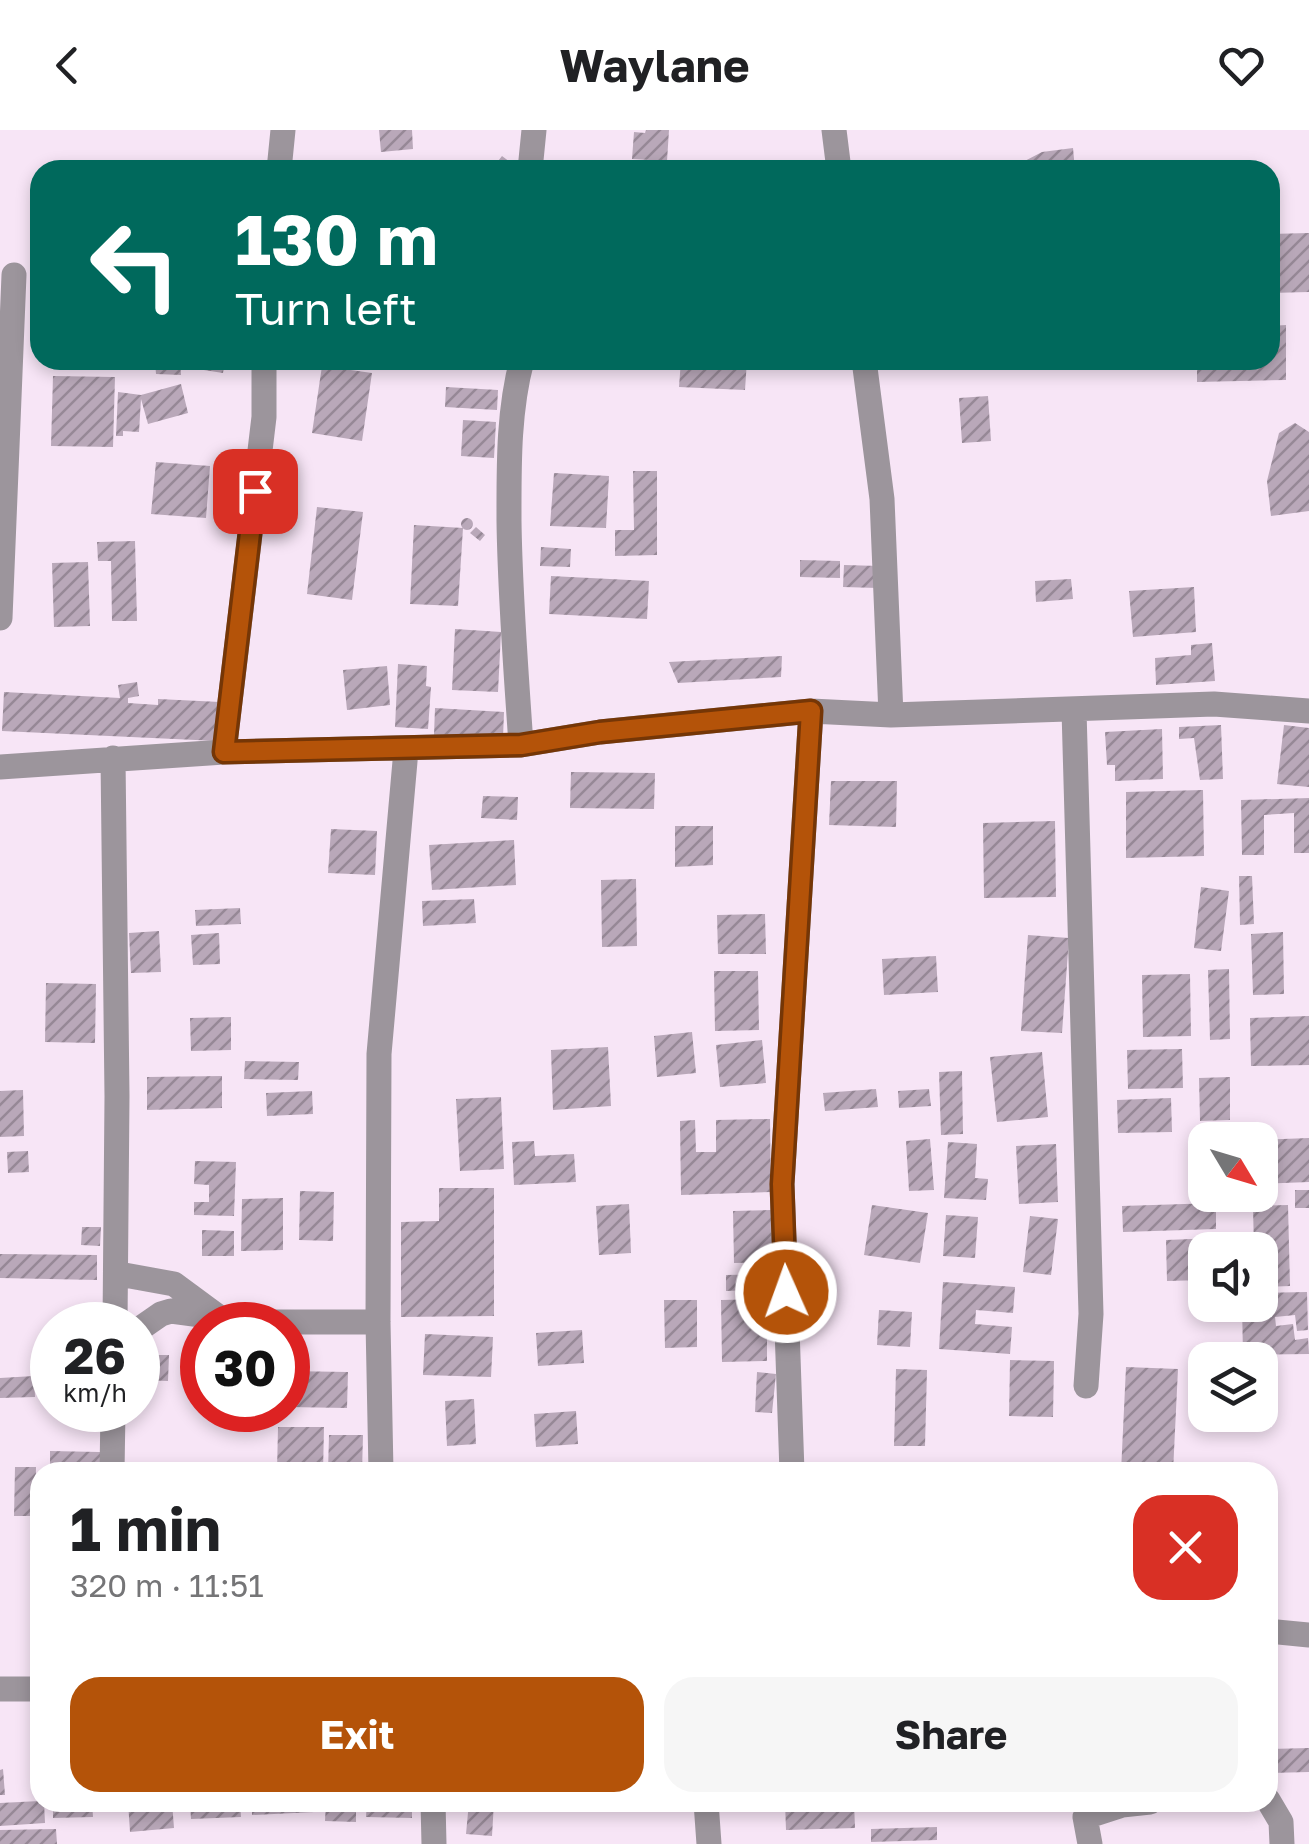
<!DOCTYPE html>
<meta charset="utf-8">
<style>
body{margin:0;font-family:"Golos Text",sans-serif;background:#f6f6f6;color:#202124;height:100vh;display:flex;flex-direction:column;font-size:38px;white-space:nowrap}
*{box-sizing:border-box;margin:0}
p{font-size:32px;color:#757577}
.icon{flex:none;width:55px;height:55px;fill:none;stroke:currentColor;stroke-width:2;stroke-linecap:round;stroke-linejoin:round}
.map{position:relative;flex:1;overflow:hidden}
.panel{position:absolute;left:30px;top:1332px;width:1248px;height:350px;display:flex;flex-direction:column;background:#fff;border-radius:30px;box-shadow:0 5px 15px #0003}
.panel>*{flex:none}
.guide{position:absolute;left:30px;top:30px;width:1250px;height:210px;border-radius:30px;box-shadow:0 5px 15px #0003;background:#00695c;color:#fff;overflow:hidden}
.needle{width:65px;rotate:128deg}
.tools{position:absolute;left:1188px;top:992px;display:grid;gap:20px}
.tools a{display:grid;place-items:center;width:90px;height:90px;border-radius:20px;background:#fff;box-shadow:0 5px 15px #0003;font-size:50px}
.speed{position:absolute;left:30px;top:1172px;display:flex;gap:20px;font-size:50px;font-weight:700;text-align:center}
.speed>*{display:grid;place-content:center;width:130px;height:130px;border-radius:50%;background:#fff;box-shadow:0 5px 15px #0003;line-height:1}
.speed small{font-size:25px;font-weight:400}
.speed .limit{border:15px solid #d22;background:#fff;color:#111}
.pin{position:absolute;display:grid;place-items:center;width:85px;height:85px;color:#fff;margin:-42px;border-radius:20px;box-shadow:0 5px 15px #0006}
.me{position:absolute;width:110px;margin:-55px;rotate:358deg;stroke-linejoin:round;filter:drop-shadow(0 0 8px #0008)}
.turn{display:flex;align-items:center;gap:35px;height:210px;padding:0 40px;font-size:45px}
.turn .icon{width:130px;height:130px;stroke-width:2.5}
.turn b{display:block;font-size:70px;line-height:85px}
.round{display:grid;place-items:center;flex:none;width:105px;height:105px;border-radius:30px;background:#f6f6f6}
.head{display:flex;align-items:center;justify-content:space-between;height:170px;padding:0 40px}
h1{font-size:60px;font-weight:700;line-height:75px}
.action{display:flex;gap:20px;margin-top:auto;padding:20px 40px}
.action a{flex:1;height:115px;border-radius:30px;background:#b45309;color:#fff;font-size:40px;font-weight:700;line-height:115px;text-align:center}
.action a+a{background:#f6f6f6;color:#202124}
header{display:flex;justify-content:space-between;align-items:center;height:130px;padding:0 40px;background:#fff;font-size:45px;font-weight:700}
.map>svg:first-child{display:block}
.building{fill:url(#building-hatch)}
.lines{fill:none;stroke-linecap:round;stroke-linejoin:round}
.minor{stroke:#9c959c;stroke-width:25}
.route-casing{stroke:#753606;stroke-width:25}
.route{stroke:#b45309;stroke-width:18}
</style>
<header><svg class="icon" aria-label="back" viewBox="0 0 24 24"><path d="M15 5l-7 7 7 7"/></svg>Waylane<svg class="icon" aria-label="heart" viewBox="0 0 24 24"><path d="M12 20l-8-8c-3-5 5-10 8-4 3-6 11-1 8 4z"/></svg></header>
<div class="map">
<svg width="1309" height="1714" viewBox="0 0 1309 1714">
<defs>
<pattern id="building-hatch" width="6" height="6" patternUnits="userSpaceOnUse" patternTransform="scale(2.5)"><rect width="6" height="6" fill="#b9a8b9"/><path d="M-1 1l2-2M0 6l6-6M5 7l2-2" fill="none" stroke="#968896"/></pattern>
</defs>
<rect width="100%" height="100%" fill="#f7e5f6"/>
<path class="building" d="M379,0H412L413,19L381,22Z
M646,0H669L667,31L632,29L634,2L645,3Z
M1073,18L1075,40H1020L1019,34L1042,22Z
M502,26L514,35L511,40H491Z
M916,30H981L982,40H915Z
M1164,31V40H1120V32Z
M455,33L456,40H397V37Z
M1309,103V162L1270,163V104Z
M1286,195V250L1197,252V230H1270V196Z
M180,230L181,245L156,244L155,231Z
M193,230H225L223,243L191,238Z
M232,230H260L261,237L232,239Z
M681,230H747L745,260L679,257Z
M322,236L372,243L362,311L312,303Z
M53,246L115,247L113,317L51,316Z
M181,254L188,283L148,294L141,269L139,302L123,301V306H116L118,262L141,265Z
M446,257L498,260L497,280L445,277Z
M988,266L991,311L962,313L959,268Z
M463,290L496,292L494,328L461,326Z
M1295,293L1309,302V381L1271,386L1267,351L1279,303Z
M156,332L210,336L206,388L151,384Z
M633,341H657V425L615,426V400H634Z
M554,343L609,346L606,398L550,396Z
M317,377L363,382L352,470L307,464Z
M461 394a6 6 0 1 1 12 0a6 6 0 1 1-12 0Z
M414,395L463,398L458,476L410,474Z
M476,397L485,405L480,411L470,403Z
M135,411L137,491H112L111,431H98L97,412Z
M541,417L571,419L570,437L540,436Z
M800,430L840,431V448L800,447Z
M88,432L90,496L54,497L52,433Z
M844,435L879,436L878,458L843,457Z
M551,446L649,451L647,489L549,484Z
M1071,449L1073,469L1036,472L1035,451Z
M1194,457L1196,502L1133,507L1129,461Z
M455,499L501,502L498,562L452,560Z
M1212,513L1215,551L1156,555L1155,528L1191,525V515Z
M782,526L781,547L678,553L669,532Z
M398,534L427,536L426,556L431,557L428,599L395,597Z
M387,536L390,575L347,580L343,540Z
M137,552L139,566L128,568V573L158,575V569L220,572L217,611L2,601L4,562L120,568L118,555Z
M435,578L504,582L503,608L434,605Z
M1221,595L1223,649L1200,650L1194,608L1179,609V597Z
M1284,595L1309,598V657L1277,654Z
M1162,599L1163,649L1115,651V635H1107L1105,602Z
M571,642L655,643L654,679L570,678Z
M831,651H897L896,697L829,695Z
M1203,660L1204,726L1126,728V662Z
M483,666L518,667L517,690L481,688Z
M1309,668V723H1294V683L1264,685V725H1242L1241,670Z
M1055,691L1056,767L984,768L983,693Z
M675,696H713V735L675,737Z
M331,699L377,701L375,745L328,743Z
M514,710L516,755L432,760L429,715Z
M1239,746H1252L1254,794L1240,795Z
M636,749L637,816L602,817L601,750Z
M1201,757L1229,761L1221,821L1194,818Z
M474,769L476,793L423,796L422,771Z
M240,778L241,794L196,796L195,780Z
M765,784L766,824H718L717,785Z
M159,801L161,842L131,843L129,803Z
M1283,802L1284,864L1253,865L1251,804Z
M219,803L220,834L193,835L191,805Z
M1028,805L1069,808L1062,903L1021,901Z
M936,826L938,862L884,865L882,829Z
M1229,839L1230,909L1210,910L1208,840Z
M714,841H758L759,900L715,901Z
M1190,844L1191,906L1143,907L1142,845Z
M46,853L96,854L95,913L45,912Z
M1309,886V935L1251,936L1250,888Z
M231,887V920L191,921L190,888Z
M692,902L696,943L657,947L654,906Z
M762,910L766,953L720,957L716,915Z
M608,917L611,976L553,980L551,920Z
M1182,919L1183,958L1128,959L1127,920Z
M1042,922L1048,987L997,992L990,927Z
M245,931L299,932L298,950L244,949Z
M962,941L963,1004L941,1005L939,942Z
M222,946V978L147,980V947Z
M1230,947V990L1200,991L1199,948Z
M876,959L878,977L825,981L823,963Z
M929,959L931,976L899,978L898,961Z
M23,960L24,1006L0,1007V961Z
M312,961L313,984L267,986L266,963Z
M501,967L504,1039L460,1041L456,969Z
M1171,968L1172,1002L1118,1003L1117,970Z
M770,989L771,1062L681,1065L680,991L695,990L696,1022H716V990Z
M1309,1008V1052L1260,1054V1010Z
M930,1009L934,1060L909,1061L906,1011Z
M534,1011L535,1026L574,1024L576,1052L514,1055L512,1012Z
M948,1012L977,1014L975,1048L988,1049L986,1070L944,1068Z
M1056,1014L1058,1072L1019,1074L1016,1016Z
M1194,1014H1205V1055H1195Z
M28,1021L29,1042L8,1043L7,1022Z
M195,1031L236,1032L234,1086L194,1085V1072H209V1055L194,1054Z
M439,1058H494V1186L401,1187V1092L439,1091Z
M1295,1060H1309V1078H1295Z
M300,1061L334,1062L333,1111L299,1110Z
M283,1068V1120L241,1121L242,1069Z
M1216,1073V1099L1123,1102L1122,1076Z
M629,1074L631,1123L599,1125L596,1076Z
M872,1075L928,1083L920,1133L864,1125Z
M1288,1075L1290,1156L1260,1157V1120H1254L1253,1076Z
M771,1080L772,1132L734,1133L733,1081Z
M946,1085L978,1087L975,1128L943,1126Z
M1030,1086L1058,1089L1051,1145L1023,1142Z
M82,1097H101L100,1116L81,1115Z
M202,1100L234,1101V1126H202Z
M1217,1108V1120H1205V1150L1167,1151L1166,1110Z
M0,1124L97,1125V1150L0,1148Z
M777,1144L778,1159L726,1161V1145Z
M943,1152L1015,1157L1013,1183L976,1180L975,1194L1012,1197L1010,1224L939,1219Z
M1307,1162L1308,1200L1297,1201L1295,1185L1275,1187L1276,1196L1293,1194L1295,1210L1308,1208L1309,1224L1243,1225L1242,1175H1260V1163Z
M767,1169V1231L722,1232L721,1170Z
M664,1170H697V1217L665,1218Z
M879,1180L912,1182L910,1217L877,1215Z
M582,1200L584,1233L538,1236L536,1203Z
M425,1204L493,1207L491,1247L423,1245Z
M138,1225H169L168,1251L138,1250Z
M1010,1230L1054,1231L1053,1287L1009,1286Z
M1126,1237L1178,1239L1173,1342H1121Z
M896,1239L927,1240L925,1316H894Z
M288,1241L348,1242L347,1278L288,1277Z
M757,1242L776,1244L772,1283L755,1282Z
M34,1246L35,1267L0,1268V1248Z
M474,1269L476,1314L447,1316L445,1271Z
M77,1280H106L107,1285L78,1286Z
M576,1281L578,1314L536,1317L534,1284Z
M278,1297H324L323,1342H277Z
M329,1305H363L362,1342H328Z
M50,1321L100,1322V1342H50Z
M15,1337H36L35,1386H14Z
M477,1337L478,1342H441V1338Z
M1309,1618V1642L1268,1643V1619Z
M3,1639L5,1665H0V1640Z
M40,1671L44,1672L45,1693L0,1696V1673Z
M53,1672H92L93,1687L53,1688Z
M128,1672H172L174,1698L130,1702Z
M190,1672H240L241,1687L191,1689Z
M252,1672H313L314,1682L252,1685Z
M326,1672H356V1692L325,1691Z
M367,1672H412V1688L366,1687Z
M469,1672H494L492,1706L466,1704Z
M785,1672H854L855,1698L786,1700Z
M937,1697V1710L871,1712V1699Z
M56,1699L57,1714H0V1700Z"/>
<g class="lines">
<path class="minor" d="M834,0L839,40
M279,40L283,0
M530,40L534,0
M864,230L882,369L891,585
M0,488L14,145
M1074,580L1091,1184L1086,1256
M521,615C516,540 510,466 509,391C509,338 508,282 522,230
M224,622L264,287V230
M113,628L117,966L115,1195
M0,637L224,622L521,615L600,602L811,581L891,585L1214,574L1309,581
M116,1149L119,1144L174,1154L216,1185
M138,1200L161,1184L171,1181L254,1192H378
M112,1342L113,1280
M381,1342L378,1192L379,924L406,620
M792,1342L782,1054L811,581
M1268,1501L1309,1505
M0,1559H40
M1268,1670L1281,1692L1282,1714
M433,1672L434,1714
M706,1672L709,1714
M1090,1714L1085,1687L1122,1675L1150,1672"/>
</g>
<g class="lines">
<g class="route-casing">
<path id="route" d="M255,361L224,622L521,615L600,602L811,581L782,1054L786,1162"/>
</g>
<use href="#route" class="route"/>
</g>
</svg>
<div class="tools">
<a><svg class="needle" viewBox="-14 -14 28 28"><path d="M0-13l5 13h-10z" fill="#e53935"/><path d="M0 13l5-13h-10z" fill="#757577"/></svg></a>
<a><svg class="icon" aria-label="sound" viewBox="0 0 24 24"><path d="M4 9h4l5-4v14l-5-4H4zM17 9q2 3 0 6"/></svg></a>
<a><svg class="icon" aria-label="layers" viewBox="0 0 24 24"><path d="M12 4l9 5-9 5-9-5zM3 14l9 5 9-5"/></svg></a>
</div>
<div class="speed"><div>26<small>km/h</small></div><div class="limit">30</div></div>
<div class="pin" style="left:255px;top:361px;background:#d93025"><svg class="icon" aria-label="arrive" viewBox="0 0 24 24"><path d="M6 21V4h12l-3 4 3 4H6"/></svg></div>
<svg class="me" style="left:786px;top:1162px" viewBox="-20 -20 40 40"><circle r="17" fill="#b45309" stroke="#fff" stroke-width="3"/><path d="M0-11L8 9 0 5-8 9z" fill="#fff"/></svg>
<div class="guide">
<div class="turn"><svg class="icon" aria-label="left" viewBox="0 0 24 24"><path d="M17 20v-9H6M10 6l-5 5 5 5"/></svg><div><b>130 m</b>Turn left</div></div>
</div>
<section class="panel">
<div class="head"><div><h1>1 min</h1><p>320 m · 11:51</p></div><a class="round" style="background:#d93025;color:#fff"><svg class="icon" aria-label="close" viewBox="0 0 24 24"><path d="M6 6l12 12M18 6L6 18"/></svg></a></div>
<div class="action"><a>Exit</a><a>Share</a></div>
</section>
</div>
